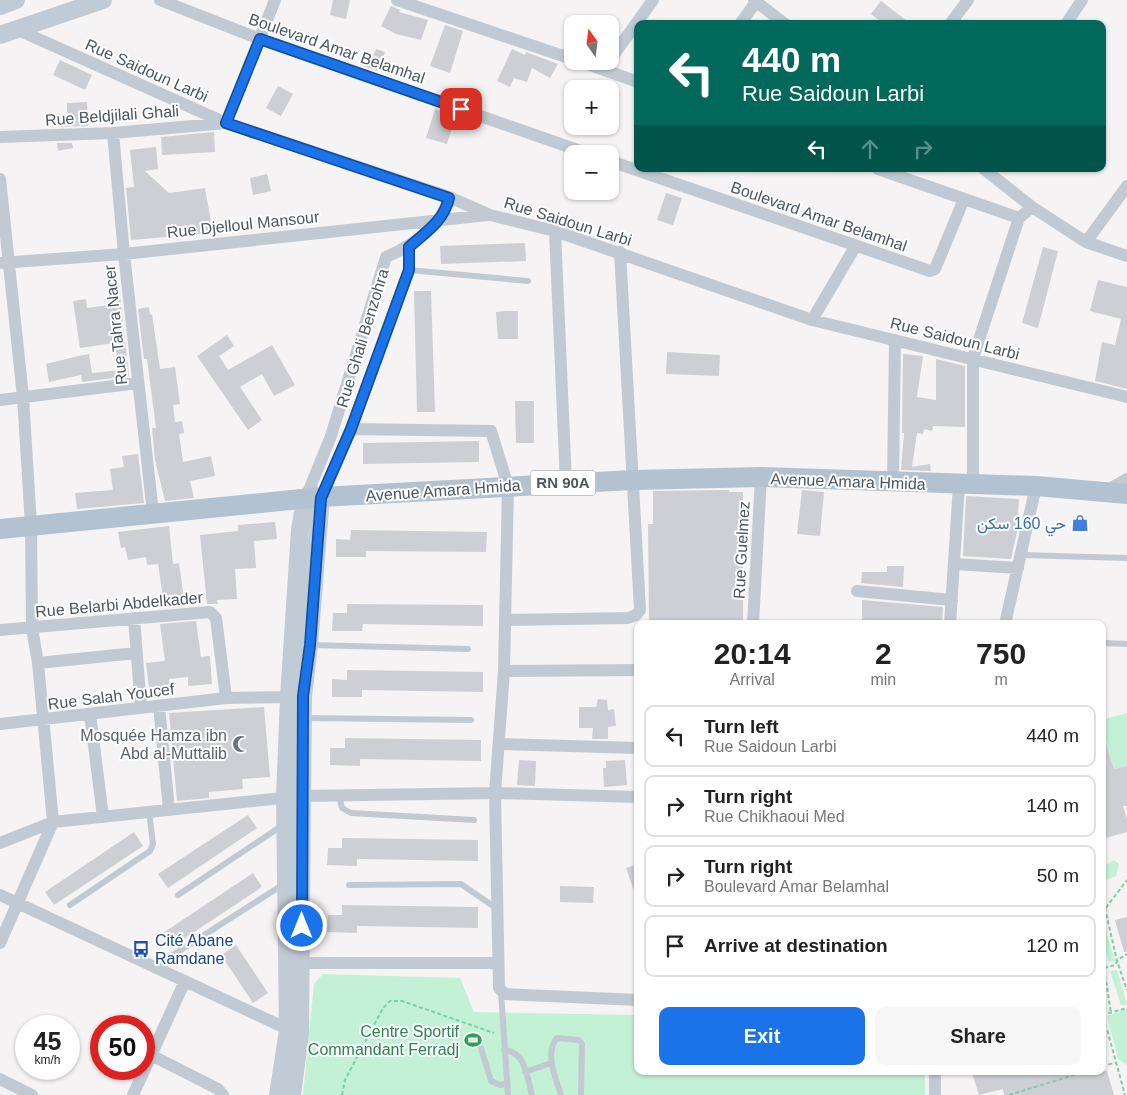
<!DOCTYPE html>
<meta charset="utf-8">
<style>
body{margin:0;font-family:Helvetica,Vazirmatn,sans-serif;background:#f6f6f6;color:#222;height:100vh;display:flex;flex-direction:column;font-size:19px;white-space:nowrap}
*{box-sizing:border-box;margin:0}
p{font-size:16px;color:#767676}
.icon{flex:none;width:28px;height:28px;fill:none;stroke:currentColor;stroke-width:2;stroke-linecap:round;stroke-linejoin:round}
.map{position:relative;flex:1;overflow:hidden}
.side{position:absolute;left:634px;top:620px;width:472px;height:455px;display:flex;flex-direction:column;background:#fff;border-radius:10px;box-shadow:0 1px 4px #0004}
.side>*{flex:none}
.banner{position:absolute;left:634px;top:20px;width:472px;height:152px;border-radius:10px;box-shadow:0 1px 4px #0004;background:#00695c;color:#fff;overflow:hidden}
.needle{width:32px;rotate:346deg}
.fabs{position:absolute;left:564px;top:15px;display:grid;gap:10px}
.fabs a{display:grid;place-items:center;width:55px;height:55px;border-radius:10px;background:#fff;box-shadow:0 1px 4px #0004;font-size:25px}
.speed{position:absolute;left:15px;top:1015px;display:flex;gap:10px;font-size:25px;font-weight:700;text-align:center}
.speed>*{display:grid;place-content:center;width:65px;height:65px;border-radius:50%;background:#fff;box-shadow:0 1px 4px #0004;line-height:1}
.speed small{font-size:12px;font-weight:400}
.speed .limit{border:8px solid #d22;background:#fff;color:#111}
.pin{position:absolute;display:grid;place-items:center;width:42px;height:42px;color:#fff;margin:-21px;border-radius:10px;box-shadow:0 2px 8px #0006}
.me{position:absolute;width:55px;margin:-28px;rotate:0deg;stroke-linejoin:round;filter:drop-shadow(0 0 4px #0008)}
.turn{display:flex;align-items:center;gap:18px;height:105px;padding:0 25px;font-size:22px}
.turn .icon{width:65px;height:65px;stroke-width:2.5}
.turn b{display:block;font-size:35px;line-height:42px}
.lanes{display:flex;align-items:center;height:48px;padding:0 25px;background:#0003;justify-content:center;gap:25px;direction:ltr}
.lanes .off{opacity:.35}
.eta{display:flex;justify-content:space-evenly;align-items:center;height:85px;text-align:center}
.eta b{font-size:30px;font-weight:700;line-height:35px}
.button{display:flex;gap:10px;margin-top:auto;padding:10px 25px}
.button a{flex:1;height:58px;border-radius:10px;background:#1a73e8;color:#fff;font-size:20px;font-weight:700;line-height:58px;text-align:center}
.button a+a{background:#f6f6f6;color:#222}
ul{padding:0;list-style:none}
li{display:flex;align-items:center;gap:15px;height:62px;margin:0 10px 8px;padding:0 15px;border:2px solid #e0e0e0;border-radius:10px}
li div{flex:1}
li b{display:block;font-size:19px}
li em{font-style:normal}
.map>svg:first-child{display:block}
.green{fill:#c3f1d5}
.building{fill:#cdcfd5}
.lines{fill:none;stroke-linecap:round;stroke-linejoin:round}
.path{stroke:#7ad0a6;stroke-width:2;stroke-dasharray:4 2.5;stroke-linecap:butt}
.service{stroke:#c1cad2;stroke-width:6}
.minor{stroke:#c1cad2;stroke-width:12}
.secondary{stroke:#c1cbd6;stroke-width:18}
.primary{stroke:#b3c2d1;stroke-width:20}
.route-casing{stroke:#114b97;stroke-width:12}
.route{stroke:#1a73e8;stroke-width:9}
.labels{text-anchor:middle;stroke-width:4;stroke-linejoin:round;paint-order:stroke}
.shield{fill:#fff;stroke:#808990;stroke-width:1}
.shield-label{font-size:15px;font-weight:bold;fill:#4a5661}
.street-label{font-size:16px;fill:#4a5661;stroke:#fff}
.shop-label{font-size:16px;fill:#366cbe;stroke:#fff;text-anchor:end}
.worship-label{font-size:16px;fill:#5b616d;stroke:#fff;text-anchor:end}
.transit-label{font-size:16px;fill:#164399;stroke:#fff;text-anchor:start}
.leisure-label{font-size:16px;fill:#27864d;stroke:#fff;text-anchor:end}
</style>
<div class="map">
<svg width="1127" height="1095" viewBox="0 0 1127 1095">
<rect width="100%" height="100%" fill="#f5f3f3"/>
<path class="green" d="M1127,713V766L1114,769L1106,740L1103,741L1102,720Z
M1114,860L1119,864L1116,876L1106,880L1103,877V866Z
M1102,918L1115,961L1109,962L1103,940Z
M1117,970L1127,1005H1121L1110,971Z
M323,974L460,978L474,1012L637,1015L638,1071H925V1095H303L314,984Z
M1127,1009V1065L1118,1059L1107,1016Z"/>
<path class="building" d="M333,0H350L346,19L330,15Z
M881,1L911,24H884L871,14Z
M391,6L400,10L399,12L428,20L421,40L396,34L381,26Z
M445,25L463,31L450,73L430,66Z
M376,49L385,52L377,71L360,65L364,57L371,61Z
M512,49L525,55L526,52L558,64L550,78L532,68L527,82L514,78L510,87L497,81Z
M60,60L92,75L85,90L53,75Z
M278,86L293,94L281,116L266,108Z
M87,102L88,126L52,127V114H67V103Z
M435,109L456,116L447,144L426,138Z
M214,132L215,152L162,155L161,137Z
M57,143H72L73,148L58,151Z
M156,147L158,169L145,171L169,193L205,188L213,233L131,240L126,188L134,187L130,150Z
M267,174L271,191L253,195L250,178Z
M666,193L682,198L673,225L657,220Z
M525,243L526,261L441,264L440,246Z
M1043,247L1058,251L1038,328L1022,323Z
M1098,280L1127,287V389L1095,381L1102,342L1115,345L1121,319L1090,311Z
M414,291H431L435,412H417Z
M120,296L129,376L82,382L81,375L49,382L46,364L79,356L89,354L92,373L120,370L114,343L80,348L73,301L86,299L87,308L109,305L107,298Z
M149,307L150,315L152,314L160,369L175,367L180,404L173,405L175,422L182,421L184,433L179,434L183,462L211,456L215,476L190,481L194,498L165,501L155,460L152,428H156L147,359H144L138,309Z
M505,311H518V339H498L496,312Z
M227,335L234,346L219,356L228,370L272,345L295,385L274,396L262,374L240,387L262,420L248,430L197,356Z
M667,352L720,355L719,376L666,374Z
M903,354L923,356L917,397L936,400V359L965,366V427L933,426L932,431L924,429L923,434L917,433L912,467L930,464L931,471L901,470L904,433H902Z
M515,401H534V443H516Z
M479,441V462L363,464V443Z
M138,454L144,503L77,509L75,493L113,490L110,469L124,467L122,456Z
M729,490V492H743V624H649L648,524H653V491Z
M802,490L824,492L820,536L797,534Z
M966,496L1019,499L1017,532L1011,559L963,556Z
M275,522L277,539L254,541L256,568L235,569L237,599L217,600L218,604H207L200,535L238,531V525Z
M169,526L173,564L179,563L185,606L169,607L168,597L163,598L158,564L147,565L146,557L128,560L125,547L121,548L118,532Z
M351,530L487,532L486,552L366,551V557H336V539L350,540Z
M887,566H904L903,587L861,583L862,572H887Z
M862,600L943,607L942,624H862Z
M347,604L483,605V626L363,624L362,631H332L333,613H347Z
M196,621L201,657L210,656L212,684L188,686V677L169,679V686L149,688L146,663L165,661L160,624Z
M347,670L483,672V692L362,690V697H332V679L347,680Z
M598,699L607,700L608,710L614,709L616,726L608,727V739H592L593,728H579V707H596Z
M264,707L270,777L242,779L243,789L209,792V798L177,801L169,713Z
M345,738L481,740V761L360,759V766L330,765V748H345Z
M1102,739H1105L1114,769L1127,766V806H1123L1127,819V832L1102,839Z
M519,760L536,761L535,786L517,785Z
M625,760L627,785L604,787L603,768H606V761Z
M248,815L257,828L168,888L158,874Z
M134,832L143,846L54,905L45,892Z
M342,838L478,840V861L357,859V866L327,865L328,848H342Z
M638,864V897H636L626,868Z
M253,873L262,887L173,946L163,933Z
M560,886L594,887L593,903L560,902Z
M342,905L478,907V928L357,926V933L327,932L328,915H342Z
M1127,917V952H1124L1115,920Z
M236,945L268,993L253,1003L221,955Z
M979,1071H1107L1114,1095H1004L1003,1089L979,1095L972,1073Z"/>
<g class="lines">
<path class="path" d="M1102,895L1117,961L1127,990
M1102,913L1127,880
M1102,961L1105,975L1102,976
M1104,968L1115,965L1119,959L1127,954
M1105,975L1111,1013
M1102,1015L1127,1008
M1102,1017L1107,1029
M1102,1030L1107,1029L1125,1095
M1102,1066L1115,1063
M342,1095L345,1080L383,1008L390,1001H402L494,1033
M1009,1095L1087,1071"/>
<path class="service" d="M409,270L528,281
M1021,555L1127,558
M1102,643L1127,644
M311,645L468,649
M304,718L471,720
M339,796L342,808L351,813L474,820
M349,885L461,884L496,908
M178,895L283,825
M70,905L150,851L153,844L149,812
M154,967L284,884
M501,992L508,1095
M481,1048L491,1081L500,1085L507,1083
M504,1050C526,1052 527,1077 532,1095
M525,1072L551,1063
M561,1095C556,1079 544,1053 557,1038L579,1040L582,1044L581,1095"/>
<path class="minor" d="M160,0L260,39L589,154
M397,0L572,59
M754,0L785,24
M740,24L756,2
M950,24L968,0
M1066,24L1082,0
M16,29L226,123L449,197L490,215L555,231L812,320L1127,397
M610,60L653,0
M579,61L638,82
M113,133L124,254L153,513
M0,137L113,133L226,123L275,0
M610,161L930,271L935,269L964,199
M878,169L1019,218
M984,169L1032,207L1086,242L1127,256
M0,179L23,397L31,525L32,628L38,663L53,822L0,943
M555,231L566,483
M1086,242L1127,186
M0,263L124,254L488,215
M812,320L855,247
M0,400L138,383
M351,429L491,431L508,486L504,671L495,793L499,988L505,994L638,1000
M893,482L895,340
M973,485V358L1019,218L1032,207
M1106,491L1127,479
M321,497L351,429L409,270V247
M305,500L331,436L386,257C413,245 442,227 449,197
M954,564L1018,568
M857,591L952,600
M134,618L141,708
M505,620L628,618L636,615L640,610L620,252
M753,624L761,477
M950,624L959,485
M1005,624L1036,486
M0,630L210,612L216,618L226,698
M38,663L136,653
M504,671L638,670
M159,706L169,810
M90,714L103,817
M0,724L226,698L296,697
M499,744L638,748
M0,843L53,822L302,796L495,793L638,797
M0,895L294,1032
M301,963H497
M151,1055L218,1089L223,1095
M0,1079L32,1095
M133,1095L185,981
M935,1095V1071"/>
<path class="secondary" d="M0,6L16,0
M0,35L103,0
M278,1095L288,1031L285,798L289,697L300,530L305,500
M292,1095L300,1034L303,697L309,645L321,497"/>
<path class="primary" d="M0,529L321,497L633,480L761,477L1036,486L1127,494"/>
</g>
<g class="lines">
<g class="route-casing">
<path id="route" d="M302,926L303,696L310,645L321,498L351,429L409,270V247C426,232 444,221 449,198L226,123L260,39L461,109"/>
</g>
<use href="#route" class="route"/>
</g>
<defs>
<g id="shop-bare" transform="scale(1.35)"><path d="M-5-2.5h2.3a2.7 3.5 0 0 1 5.4 0H5L5.5 6h-11ZM-1.5-2.5h3a1.5 2.3 0 0 0-3 0Z" fill="#3f7fe0" stroke="#fff" stroke-width="2.5" paint-order="stroke"/></g>
<g id="mosque-bare" transform="scale(1.35)"><path d="M3.5-4.9A6 6 0 1 0 3.5 4.9A5 5 0 1 1 3.5-4.9Z" fill="#6b7280" stroke="#fff" stroke-width="2.5" paint-order="stroke"/></g>
<g id="bus-bare" transform="scale(1.35)"><path d="M-5-6H5V4H4V6H2V4H-2V6H-4V4H-5ZM-3.5-4V0h7V-4ZM-3.5 1.2v1.5H-2V1.2ZM2 1.2v1.5H3.5V1.2Z" fill="#1a4fb4" stroke="#fff" stroke-width="2.5" paint-order="stroke"/></g>
<g id="stadium-bare" transform="scale(1.35)"><path d="M0-5a6.5 5 0 1 0 0 10a6.5 5 0 1 0 0-10ZM-3.5-1.8h7v3.6h-7Z" fill="#2e9e5b" stroke="#fff" stroke-width="2.5" paint-order="stroke"/></g>
</defs>
<g fill-rule="evenodd">
<use href="#shop-bare" x="1080" y="523"/>
<use href="#mosque-bare" x="241" y="744"/>
<use href="#bus-bare" x="141" y="949"/>
<use href="#stadium-bare" x="473" y="1040"/>
</g>
<g class="labels">
<rect class="shield" x="530.5" y="470.5" width="65" height="25" rx="4"/>
<g class="shield-label">
<text x="563" y="488">RN 90A</text>
</g>
<g class="street-label">
<text transform="translate(337 48) rotate(19)" y="6">Boulevard Amar Belamhal</text>
<text transform="translate(147 70) rotate(24)" y="6">Rue Saidoun Larbi</text>
<text transform="translate(112 115) rotate(-4)" y="6">Rue Beldjilali Ghali</text>
<text transform="translate(819 216) rotate(19)" y="6">Boulevard Amar Belamhal</text>
<text transform="translate(568 221) rotate(17)" y="6">Rue Saidoun Larbi</text>
<text transform="translate(243 224) rotate(-6)" y="6">Rue Djelloul Mansour</text>
<text transform="translate(115 325) rotate(-96)" y="6">Rue Tahra Nacer</text>
<text transform="translate(362 338) rotate(-73)" y="6">Rue Ghali Benzohra</text>
<text transform="translate(955 338) rotate(14)" y="6">Rue Saidoun Larbi</text>
<text transform="translate(848 481) rotate(2)" y="6">Avenue Amara Hmida</text>
<text transform="translate(443 490) rotate(-4)" y="6">Avenue Amara Hmida</text>
<text transform="translate(741 550) rotate(-87)" y="6">Rue Guelmez</text>
<text transform="translate(119 604) rotate(-5)" y="6">Rue Belarbi Abdelkader</text>
<text transform="translate(111 696) rotate(-7)" y="6">Rue Salah Youcef</text>
</g>
<g class="shop-label">
<text x="1066" y="529">حي 160 سكن</text>
</g>
<g class="worship-label">
<text x="227" y="741">Mosquée Hamza ibn<tspan x="227" dy="18">Abd al-Muttalib</tspan></text>
</g>
<g class="transit-label">
<text x="155" y="946">Cité Abane<tspan x="155" dy="18">Ramdane</tspan></text>
</g>
<g class="leisure-label">
<text x="459" y="1037">Centre Sportif<tspan x="459" dy="18">Commandant Ferradj</tspan></text>
</g>
</g>
</svg>
<div class="fabs">
<a><svg class="needle" viewBox="-14 -14 28 28"><path d="M0-13l5 13h-10z" fill="#e53935"/><path d="M0 13l5-13h-10z" fill="#767676"/></svg></a>
<a>+</a>
<a>−</a>
</div>
<div class="speed"><div>45<small>km/h</small></div><div class="limit">50</div></div>
<div class="pin" style="left:461px;top:109px;background:#d93025"><svg class="icon" aria-label="arrive" viewBox="0 0 24 24"><path d="M6 21V4h12l-3 4 3 4H6"/></svg></div>
<svg class="me" style="left:302px;top:926px" viewBox="-20 -20 40 40"><circle r="17" fill="#1a73e8" stroke="#fff" stroke-width="3"/><path d="M0-11L8 9 0 5-8 9z" fill="#fff"/></svg>
<div class="banner">
<div class="turn"><svg class="icon" aria-label="left" viewBox="0 0 24 24"><path d="M17 20v-9H6M10 6l-5 5 5 5"/></svg><div><b>440 m</b>Rue Saidoun Larbi</div></div>
<div class="lanes"><svg class="icon" aria-label="left" viewBox="0 0 24 24"><path d="M17 20v-9H6M10 6l-5 5 5 5"/></svg><svg class="icon off" aria-label="ahead" viewBox="0 0 24 24"><path d="M12 20V5M6 11l6-6 6 6"/></svg><svg class="icon off" aria-label="right" viewBox="0 0 24 24"><path d="M7 20v-9h11M14 6l5 5-5 5"/></svg></div>
</div>
<section class="side">
<div class="eta">
<div><b>20:14</b><p>Arrival</p></div>
<div><b>2</b><p>min</p></div>
<div><b>750</b><p>m</p></div>
</div>
<ul>
<li><svg class="icon" aria-label="left" viewBox="0 0 24 24"><path d="M17 20v-9H6M10 6l-5 5 5 5"/></svg><div><b>Turn left</b><p>Rue Saidoun Larbi</p></div><em>440 m</em></li>
<li><svg class="icon" aria-label="right" viewBox="0 0 24 24"><path d="M7 20v-9h11M14 6l5 5-5 5"/></svg><div><b>Turn right</b><p>Rue Chikhaoui Med</p></div><em>140 m</em></li>
<li><svg class="icon" aria-label="right" viewBox="0 0 24 24"><path d="M7 20v-9h11M14 6l5 5-5 5"/></svg><div><b>Turn right</b><p>Boulevard Amar Belamhal</p></div><em>50 m</em></li>
<li><svg class="icon" aria-label="arrive" viewBox="0 0 24 24"><path d="M6 21V4h12l-3 4 3 4H6"/></svg><div><b>Arrive at destination</b></div><em>120 m</em></li>
</ul>
<div class="button"><a>Exit</a><a>Share</a></div>
</section>
</div>
